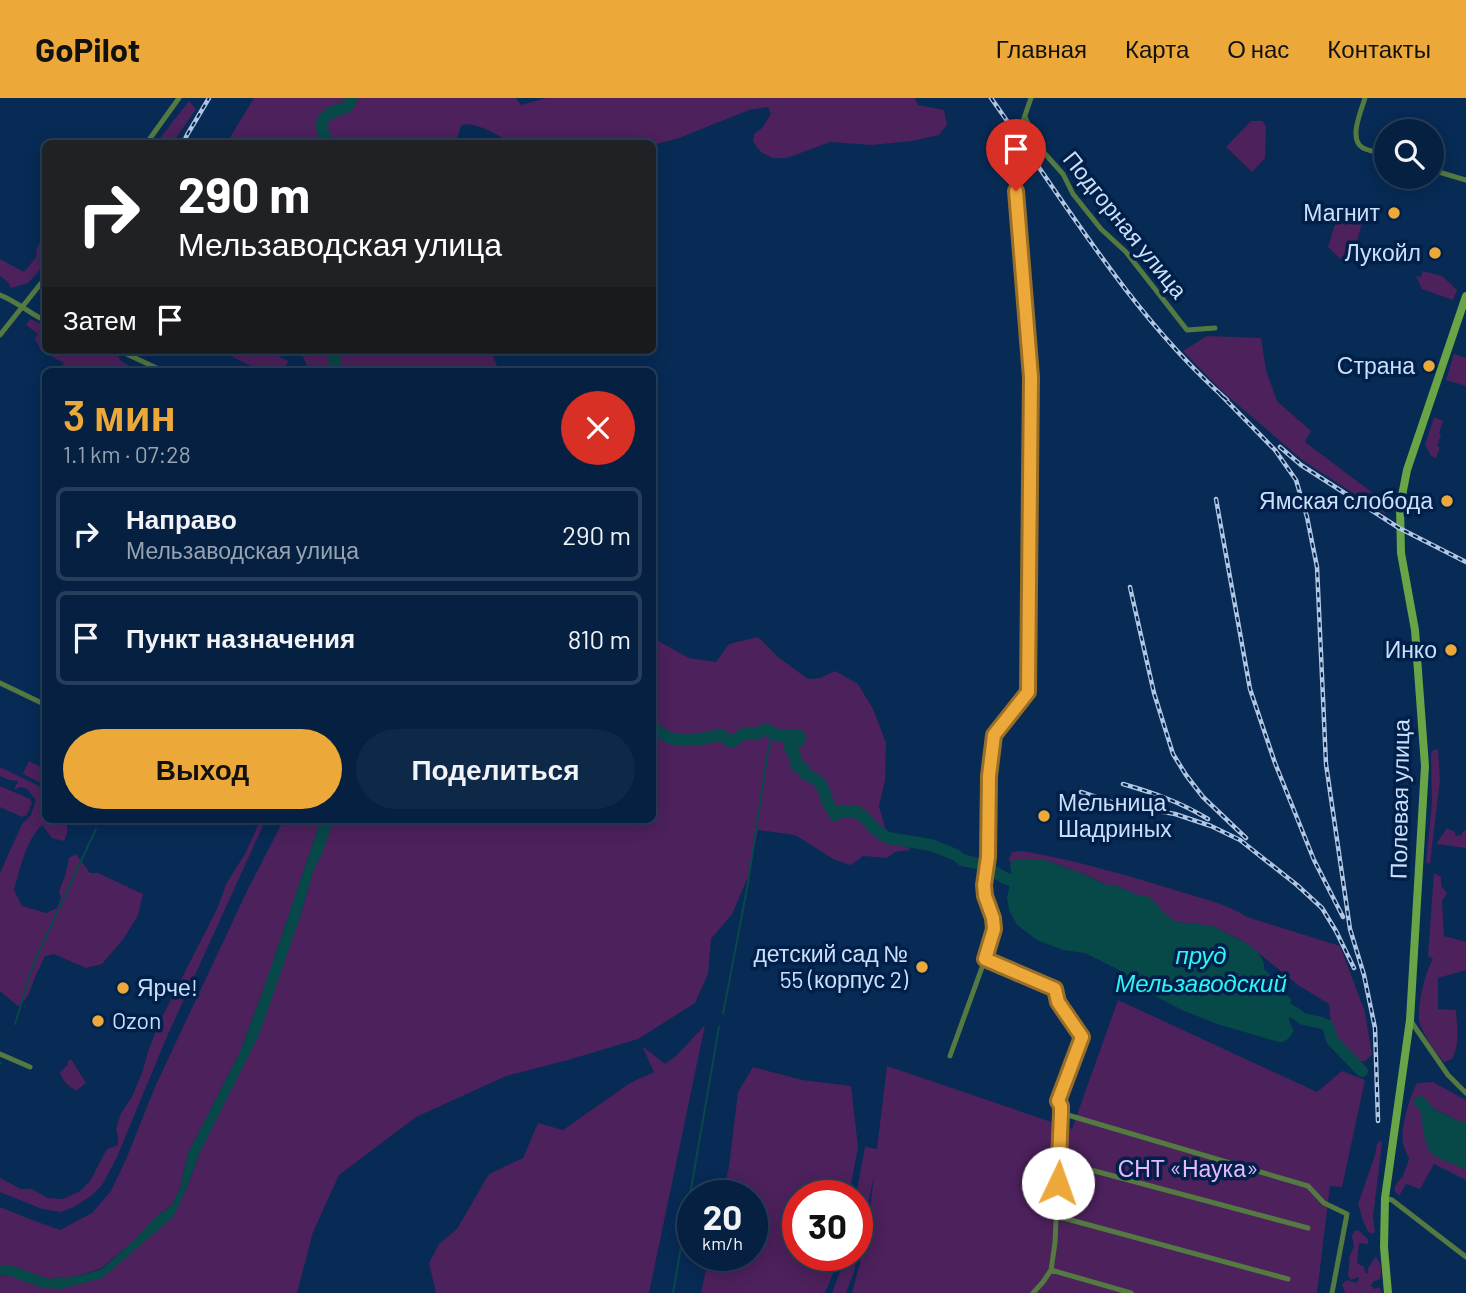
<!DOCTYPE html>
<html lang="ru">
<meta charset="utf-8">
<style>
body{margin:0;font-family:Barlow,sans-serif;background:#0e2847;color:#f1f3f6;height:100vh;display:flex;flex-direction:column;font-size:26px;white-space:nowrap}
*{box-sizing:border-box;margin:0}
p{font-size:23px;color:#97a3b1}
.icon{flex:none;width:38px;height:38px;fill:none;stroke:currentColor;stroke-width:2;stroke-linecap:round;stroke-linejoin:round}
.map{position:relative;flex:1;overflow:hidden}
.drawer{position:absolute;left:42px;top:270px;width:614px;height:455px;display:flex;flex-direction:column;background:#052040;border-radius:10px;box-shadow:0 4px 18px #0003,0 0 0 2px #263e59}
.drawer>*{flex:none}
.guide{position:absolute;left:42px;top:42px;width:614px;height:214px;border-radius:10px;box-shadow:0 4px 18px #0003,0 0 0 2px #263e59;background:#202124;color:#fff;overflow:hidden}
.tools{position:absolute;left:1374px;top:21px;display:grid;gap:14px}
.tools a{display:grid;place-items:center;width:70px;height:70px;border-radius:50%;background:#052040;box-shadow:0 4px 18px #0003,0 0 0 2px #263e59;font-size:35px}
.speed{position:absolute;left:677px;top:1082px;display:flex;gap:14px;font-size:35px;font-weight:700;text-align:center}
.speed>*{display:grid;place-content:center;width:91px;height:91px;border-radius:50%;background:#052040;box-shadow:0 4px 18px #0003,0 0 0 2px #263e59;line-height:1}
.speed small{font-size:18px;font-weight:400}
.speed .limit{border:10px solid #d22;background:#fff;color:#111}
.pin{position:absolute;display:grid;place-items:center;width:60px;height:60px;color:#fff;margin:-72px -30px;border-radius:50% 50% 50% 0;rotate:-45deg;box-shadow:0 0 7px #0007}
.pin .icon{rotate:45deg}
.me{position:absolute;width:77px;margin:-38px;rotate:3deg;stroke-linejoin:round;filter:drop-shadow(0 0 5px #0008)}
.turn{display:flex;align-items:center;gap:24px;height:147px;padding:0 21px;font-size:32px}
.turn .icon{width:91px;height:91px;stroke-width:2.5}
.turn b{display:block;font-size:49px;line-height:60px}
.then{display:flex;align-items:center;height:66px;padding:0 21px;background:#0003;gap:14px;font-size:26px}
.round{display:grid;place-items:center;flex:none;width:74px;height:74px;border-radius:37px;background:#0e2847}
.overview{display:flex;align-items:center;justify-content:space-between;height:119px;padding:0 21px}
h1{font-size:42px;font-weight:600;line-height:52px;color:#eca93a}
.primary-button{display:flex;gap:14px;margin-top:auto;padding:14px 21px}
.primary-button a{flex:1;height:80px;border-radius:42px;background:#eca93a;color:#111;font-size:28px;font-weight:600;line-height:80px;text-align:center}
.primary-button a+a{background:#0e2847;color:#f1f3f6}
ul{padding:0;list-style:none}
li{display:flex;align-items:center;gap:21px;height:94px;margin:0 14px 10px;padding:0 7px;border:4px solid #263e59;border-radius:10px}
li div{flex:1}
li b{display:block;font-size:26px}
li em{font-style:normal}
header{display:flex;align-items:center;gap:42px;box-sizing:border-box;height:98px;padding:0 35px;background:#eca93a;color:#111}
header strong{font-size:33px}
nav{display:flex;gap:38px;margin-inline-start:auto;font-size:24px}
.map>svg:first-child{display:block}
.green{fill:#4c215c}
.water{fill:#074849}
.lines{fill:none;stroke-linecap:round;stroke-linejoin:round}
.stream{stroke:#074849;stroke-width:2}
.river{stroke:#074849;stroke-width:12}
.street{stroke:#547a41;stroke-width:5}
.secondary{stroke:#69a547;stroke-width:8}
.rail-casing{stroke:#b0c6e3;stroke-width:4.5}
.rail{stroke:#00204a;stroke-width:2;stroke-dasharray:5;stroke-linecap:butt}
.route-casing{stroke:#996e26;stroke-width:18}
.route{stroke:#eca93a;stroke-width:12}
.poi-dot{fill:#eca93a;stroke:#00204a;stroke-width:2.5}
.labels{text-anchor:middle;stroke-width:7;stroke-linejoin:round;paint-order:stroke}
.poi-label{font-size:23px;fill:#cbdffa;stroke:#00204a;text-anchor:end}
.street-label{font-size:23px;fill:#cbdffa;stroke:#00204a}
.park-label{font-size:23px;fill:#e8b8fd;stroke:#00204a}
.water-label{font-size:24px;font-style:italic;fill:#2ff3f5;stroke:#00204a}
</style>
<header>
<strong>GoPilot</strong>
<nav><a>Главная</a><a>Карта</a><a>О нас</a><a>Контакты</a></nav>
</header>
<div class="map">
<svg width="1466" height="1195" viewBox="0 0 1466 1195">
<rect width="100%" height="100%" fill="#072b55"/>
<path class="green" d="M254,0H516L521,7L546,0H915L918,7L944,12L947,27L939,37L912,43L871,47L830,44L787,60H772L761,54L753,44L754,36L762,30L771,16L768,9L749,12L679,40L653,47L510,45C499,37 474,23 461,27L456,45L299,46L293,40L276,43L271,45L226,46Z
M189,3L196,11L176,40L167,45H156Z
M1251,23H1262L1266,28L1265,60L1252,74L1226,49Z
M1341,107L1362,113L1364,117L1356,147L1349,155L1345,165L1328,149Z
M41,142L45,146V166L28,185L11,190L8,184L0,178V161L24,174L37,158L36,152Z
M1423,173L1442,178L1457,192L1453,202L1422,191L1416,178L1421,179Z
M30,221L45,227L46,252H104L118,258L121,263L134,271L132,273H59L64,265L41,253L35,240L38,236L26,227Z
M1207,238L1261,240L1266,272L1277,303L1311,333L1305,344L1374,396L1387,402L1385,416L1301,361L1223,294L1183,253Z
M219,252H266L288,263L284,273H261Z
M293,252H491L499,273H307L308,270L303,259Z
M1454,256L1466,260V288L1446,282Z
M1434,319L1443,323L1439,336L1441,337L1437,348L1440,349L1436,360L1431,358L1425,347Z
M758,539L778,559L808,581L820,580L835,573L858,586L873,611L886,645L885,682L879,708L886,733L897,738L910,752L895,754L887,760L863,758L851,767L835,762L795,737L758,732L748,779L732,816L711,841L708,876L695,905L638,941L568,962L506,978L416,1019L339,1077L313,1134L297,1195H0V1177L10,1178L43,1190L101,1180L135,1150L185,1094L200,1054L300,819L313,773L322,755L334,721H653V540L689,560L716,564L729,546Z
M1438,651L1440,682L1430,766L1426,764L1432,705L1431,655L1433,652Z
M29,663L45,671V687L23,676Z
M0,669L45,691L46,721H67V735L64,743L52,740L42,727C27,740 19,773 14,792L22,808L46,815L57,810L61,800L59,793L65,778L69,760L76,756L90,775H98L143,796L138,817L124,840L102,866L86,870L54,856L45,858C42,865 38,872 35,879C30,891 29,901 18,908L0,893V775L22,726L31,717L36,702L26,690L20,689L14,692L18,683L9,682L0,678Z
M0,688L30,701L32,705L27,717L22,719L0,709Z
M261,721H266L165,943L117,1059L102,1087L91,1098L72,1110L60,1114L42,1111L0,1094V1080L21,1091H32L48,1100L63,1101L80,1093L90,1083L107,1051L118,1047V1039L116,1031L121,1015L132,999L142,975L148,954L159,925L218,809L226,786L245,756Z
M284,721H321L265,887L240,954L188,1055L180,1090L172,1107L155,1120L130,1146L102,1170L78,1178L48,1181L13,1168H0V1109L32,1122L60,1132L92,1115L111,1093L127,1059L154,991L247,793Z
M1447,730L1455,734L1456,738L1462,737V734L1466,732V750L1436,746Z
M1022,753C1076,762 1129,778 1181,794C1203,801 1227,806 1247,819L1340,848L1365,914L1372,957L1365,963H1358L1335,941L1331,927L1329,906L1298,887L1246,845L1213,828L1176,824L1164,815L1152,801L1138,797L1117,788L1107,787L1086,777L1045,762L1011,766L1009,761L1012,754Z
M1434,775L1441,779V788L1447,795L1442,803L1444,838L1466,844V872L1438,880V911L1456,912C1457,928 1460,947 1452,961L1444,964C1437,957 1419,931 1419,921C1418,906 1425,874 1433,861L1428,858Z
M1118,902L1317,994L1342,973L1365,982L1342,1089L1330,1088L1317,1195H852L866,1143L874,1077L858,1154V1097H856L865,1049L877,1051L887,968L1072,1031Z
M705,927L649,1195H436L429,1165L439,1146L457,1131L489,1076L523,1060L538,1025L563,1032L630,985L654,974L642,948L665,966L676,958Z
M71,961L86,985L76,993C69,988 62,983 60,974L68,967L67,964Z
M753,969L802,982L851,988L858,1049L849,1097H798V1157H838L836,1168L825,1195H701L709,1157H752V1097H722L729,1069L738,994Z
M1433,984L1466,1002V1023H1459L1427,1008L1456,1066L1466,1072V1082L1434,1066L1420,1091L1406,1086L1399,1098L1394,1092L1396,1086L1403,1078L1409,1061C1407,1056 1404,1050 1403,1045C1400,1031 1410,998 1417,985Z
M1380,1042L1382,1046L1373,1119L1375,1133L1373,1136L1368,1134L1362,1120L1358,1106L1375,1057L1377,1046Z
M1355,1132L1359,1133L1368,1141V1146L1359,1145L1357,1165L1364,1169L1366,1176L1368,1175V1170L1375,1159C1382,1164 1382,1173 1380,1181L1373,1184L1371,1188L1375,1191L1379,1189L1382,1195H1345L1342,1187L1346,1182L1357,1185L1359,1181L1358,1179L1351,1182L1348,1177L1350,1157L1354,1149L1352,1138Z
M844,1157H857L854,1174L846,1195H832L841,1171Z"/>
<path class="water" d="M321,721H334L322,755L313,773L300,819L259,937L200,1054L185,1094L173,1119L102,1180L61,1191L43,1190L10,1178L0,1177V1168H13L48,1181L78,1178L102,1171L130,1146L155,1120L172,1107L180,1090L188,1055L240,954L265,887Z
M1017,761L1045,762L1086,777L1107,787L1117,788L1138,797H1144L1152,801L1164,815L1176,824L1213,828L1246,845L1258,854L1264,865V871L1277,883L1282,894L1288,898L1291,902L1289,923L1294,933C1289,939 1288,944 1279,944L1220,927L1184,913L1153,897L1123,874L1085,855L1063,852L1037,842L1017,827L1009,812L1007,799L1012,779L1010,767L1013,762Z
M1427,1008L1459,1023H1466V1072C1456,1066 1445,1064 1435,1058C1424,1052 1421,1023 1422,1012Z"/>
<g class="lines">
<path class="stream" d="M723,916L748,785L771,633
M15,926L34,864L96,731
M0,966L1,965
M673,1195L719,929"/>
<path class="river" d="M328,46C315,21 323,16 347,9L352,0
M334,252L335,273
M653,629C658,633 663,637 668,639C684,646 704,640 721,637L731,644L735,642L743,636H756L766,631L776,637H798L800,640L799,643L790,647V650L796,659V666L798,669L803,670L805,676C815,680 822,684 825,696C826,700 827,703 829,707C831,710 834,713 835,717L842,713H856L866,721L876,732L888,740L931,747L956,757L962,762L980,766L1005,780L1026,788
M1277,905L1295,915L1303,921L1322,925L1328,928L1332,942L1362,973
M1420,1004L1434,1020"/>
<path class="street" d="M1365,0C1361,13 1348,42 1363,50C1370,53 1379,55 1386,57
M1025,19L1039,49L1063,76L1073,96L1101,131L1126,154L1187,232L1215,230
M146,46L179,0
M1432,72L1466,82
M0,197C16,203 29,215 46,223
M0,237L46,179
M118,252L163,273
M0,585L46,607
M986,861L1055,891L1059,906L1082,939L1058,1003L1061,1008L1055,1145L1051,1172L1043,1184L1033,1195
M1410,922L1448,977L1466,995
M0,956L30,969
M950,958L993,839L994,825L985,798L984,787L988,759L989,678L994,637L1029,594L1031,279L1013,52L1031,0
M1061,1015L1308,1088L1324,1105L1347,1116L1332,1195
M1060,1061L1061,1064L1308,1130
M1385,1100L1392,1102L1466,1159
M1056,1118L1288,1181
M1051,1172L1131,1195"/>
<path class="secondary" d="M1388,1195L1384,1149L1385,1100L1410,922L1425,668L1415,532L1401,455L1400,408L1407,372L1466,198"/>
<g class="rail-casing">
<path id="rail" d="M991,0C1065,104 1131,217 1227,302
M183,46L187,37L209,0
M1220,296L1275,352L1296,382L1307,419L1317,469L1326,666L1350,831L1364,877L1375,930L1378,1023
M1280,349L1301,367L1399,430L1466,464
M1216,401L1250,591L1275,665L1314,762L1343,819
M1130,489L1154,595L1173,656L1186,677L1203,699L1246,740
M1123,686C1154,695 1180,704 1208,721
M1081,694L1117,706L1175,716L1211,728L1240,742L1297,787L1322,810L1336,833L1354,870"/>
</g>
<use href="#rail" class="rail"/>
</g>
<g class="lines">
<g class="route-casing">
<path id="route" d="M1016,93L1031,279L1028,594L994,637L989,678L988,759L984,787L985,798L993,820L994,831L985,861L1055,891L1058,904L1082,939L1058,1003L1061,1008V1015L1058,1085"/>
</g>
<use href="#route" class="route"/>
</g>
<g class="poi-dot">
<circle cx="1394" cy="115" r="7"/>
<circle cx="1435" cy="155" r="7"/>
<circle cx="1429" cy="268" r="7"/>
<circle cx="1447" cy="403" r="7"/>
<circle cx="1451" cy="552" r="7"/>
<circle cx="1044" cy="718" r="7"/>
<circle cx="922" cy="869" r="7"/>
<circle cx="123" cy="890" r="7"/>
<circle cx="98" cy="923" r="7"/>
</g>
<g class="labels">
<g class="poi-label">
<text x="1380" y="123">Магнит</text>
<text x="1421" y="163">Лукойл</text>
<text x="1415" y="276">Страна</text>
<text x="1433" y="411">Ямская слобода</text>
<text x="1437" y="560">Инко</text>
<text x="1058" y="713" text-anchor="start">Мельница<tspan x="1058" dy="26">Шадриных</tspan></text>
<text x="908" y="864">детский сад №<tspan x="908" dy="26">55 (корпус 2)</tspan></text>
<text x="137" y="898" text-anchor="start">Ярче!</text>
<text x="112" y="931" text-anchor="start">Ozon</text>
</g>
<g class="street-label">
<text transform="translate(1125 127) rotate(51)" y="8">Подгорная улица</text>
<text transform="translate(1400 701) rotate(-89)" y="8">Полевая улица</text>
</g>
<g class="park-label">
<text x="1188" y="1079">СНТ «Наука»</text>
</g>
<g class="water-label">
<text x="1201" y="866">пруд<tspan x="1201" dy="28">Мельзаводский</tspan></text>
</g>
</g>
</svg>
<div class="tools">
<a><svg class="icon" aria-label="search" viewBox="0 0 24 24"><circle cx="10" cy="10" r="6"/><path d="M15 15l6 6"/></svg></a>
</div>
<div class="speed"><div>20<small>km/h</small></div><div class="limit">30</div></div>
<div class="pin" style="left:1016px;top:93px;background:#d93025"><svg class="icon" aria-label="arrive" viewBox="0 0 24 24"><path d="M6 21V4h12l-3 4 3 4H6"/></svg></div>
<svg class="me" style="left:1058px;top:1085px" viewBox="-20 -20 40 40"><circle r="19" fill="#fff"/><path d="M0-13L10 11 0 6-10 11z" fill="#eca93a"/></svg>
<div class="guide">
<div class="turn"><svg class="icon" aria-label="right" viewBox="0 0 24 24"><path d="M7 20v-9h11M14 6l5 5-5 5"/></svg><div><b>290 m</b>Мельзаводская улица</div></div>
<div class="then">Затем<svg class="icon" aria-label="arrive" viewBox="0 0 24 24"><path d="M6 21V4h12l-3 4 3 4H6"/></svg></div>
</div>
<section class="drawer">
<div class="overview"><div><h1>3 мин</h1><p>1.1 km · 07:28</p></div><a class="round" style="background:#d93025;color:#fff"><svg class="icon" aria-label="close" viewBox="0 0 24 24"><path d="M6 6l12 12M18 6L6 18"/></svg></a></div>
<ul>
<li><svg class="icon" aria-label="right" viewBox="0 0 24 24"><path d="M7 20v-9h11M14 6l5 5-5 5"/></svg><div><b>Направо</b><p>Мельзаводская улица</p></div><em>290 m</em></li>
<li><svg class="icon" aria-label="arrive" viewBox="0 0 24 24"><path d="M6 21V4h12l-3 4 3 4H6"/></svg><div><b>Пункт назначения</b></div><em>810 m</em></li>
</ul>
<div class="primary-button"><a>Выход</a><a>Поделиться</a></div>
</section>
</div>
